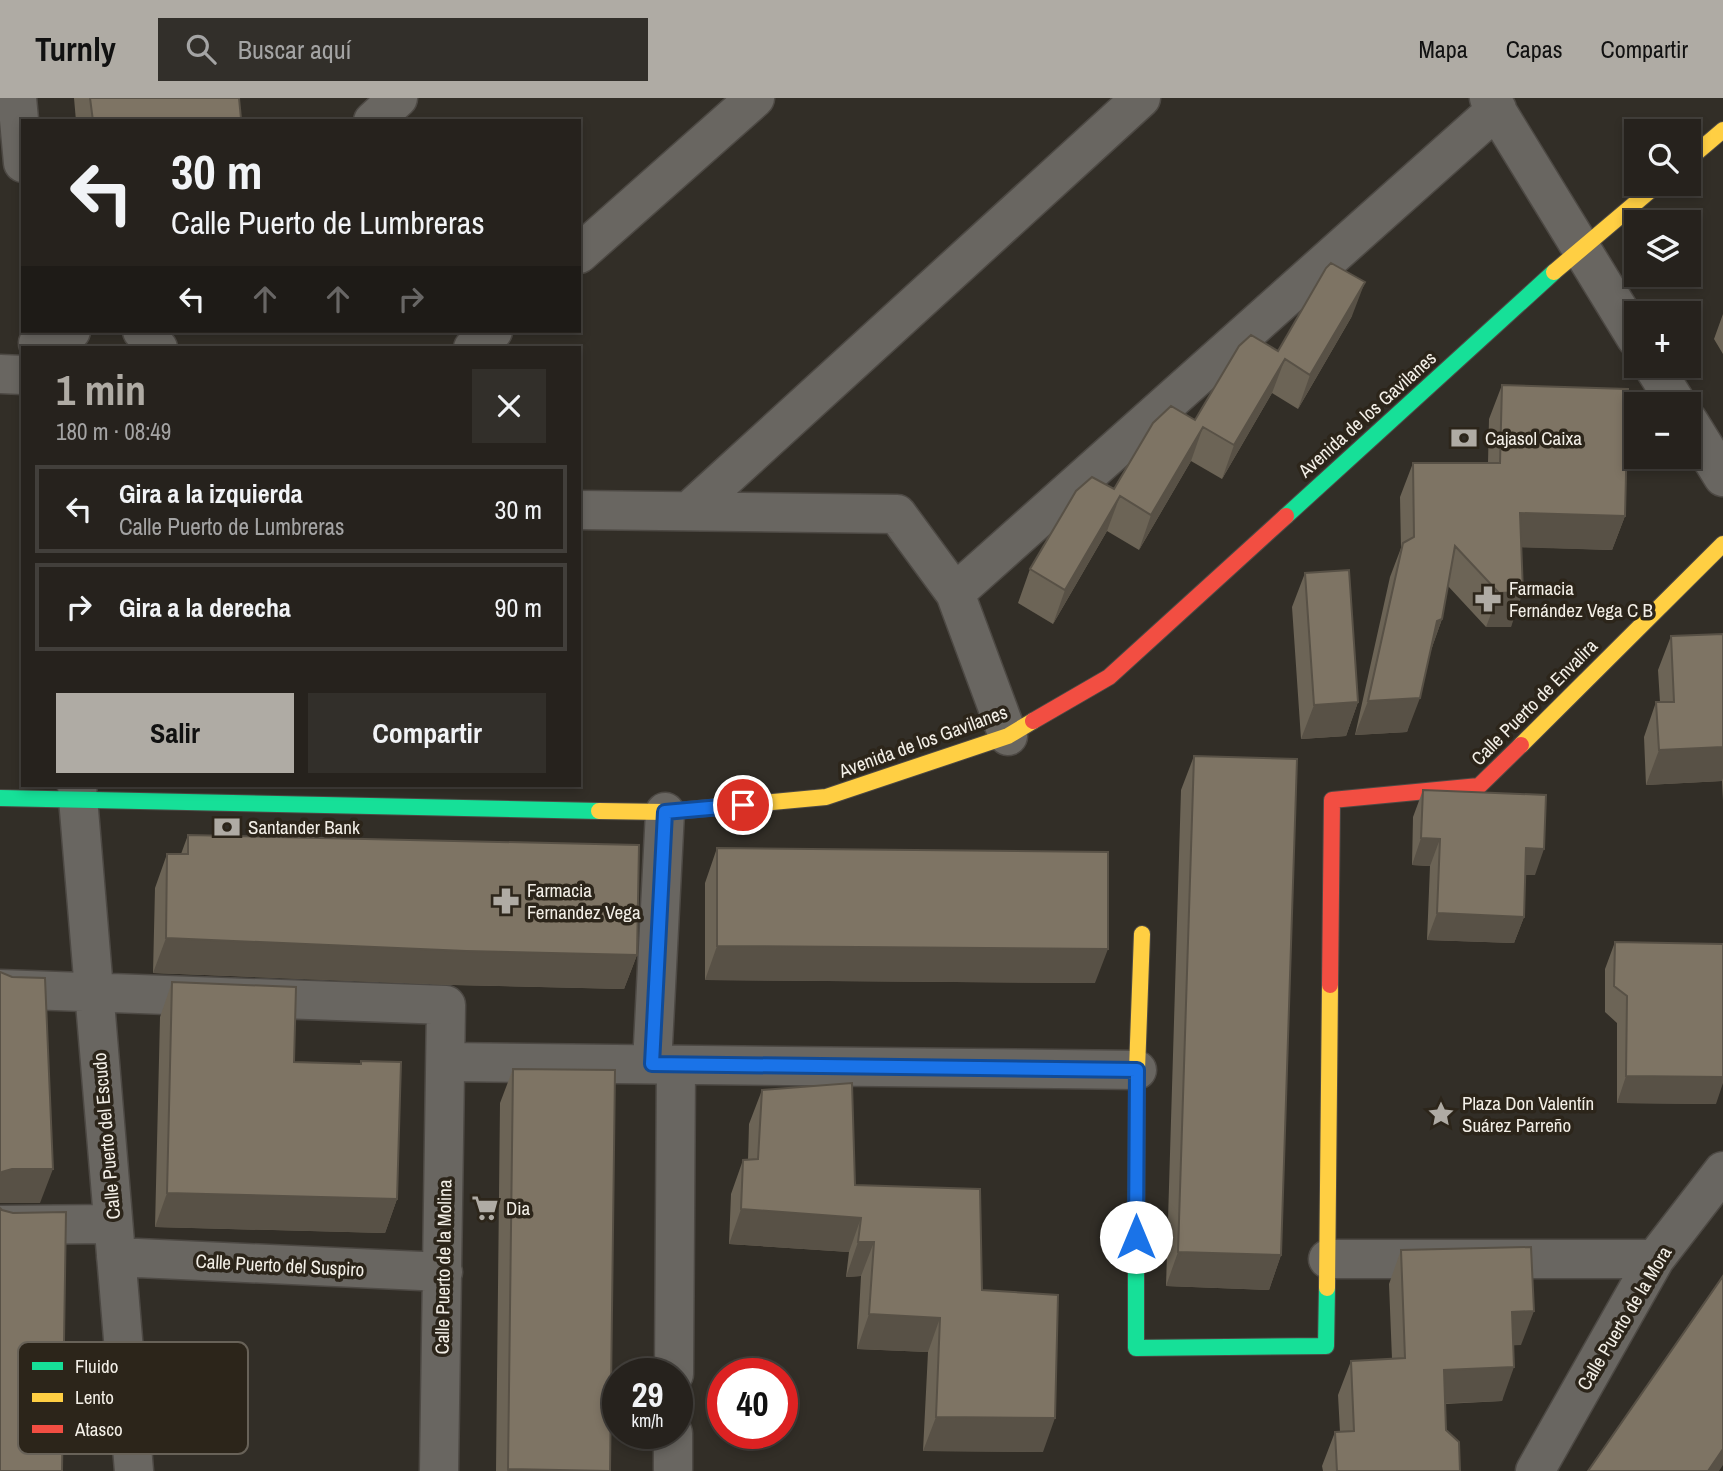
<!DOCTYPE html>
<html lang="es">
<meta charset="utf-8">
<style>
body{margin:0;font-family:"Archivo Narrow",sans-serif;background:#322f2a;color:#f1f3f6;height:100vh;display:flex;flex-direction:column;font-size:26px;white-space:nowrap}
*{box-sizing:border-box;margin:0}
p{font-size:23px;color:#a4a4a4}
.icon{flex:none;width:38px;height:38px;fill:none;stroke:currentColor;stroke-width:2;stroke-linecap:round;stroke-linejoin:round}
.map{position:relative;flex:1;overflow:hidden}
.sheet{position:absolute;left:21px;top:248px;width:560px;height:441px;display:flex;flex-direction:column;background:#26221d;border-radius:0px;box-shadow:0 4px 10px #0003,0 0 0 2px #423f3b}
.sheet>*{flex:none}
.top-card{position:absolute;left:21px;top:21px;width:560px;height:214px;border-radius:0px;box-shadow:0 4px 10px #0003,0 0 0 2px #423f3b;background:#26221d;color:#f1f3f6;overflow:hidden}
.tools{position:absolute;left:1624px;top:21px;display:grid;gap:14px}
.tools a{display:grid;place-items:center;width:77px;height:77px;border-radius:0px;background:#26221d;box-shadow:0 4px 10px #0003,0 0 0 2px #423f3b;font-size:35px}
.speed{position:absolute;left:602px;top:1260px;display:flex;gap:14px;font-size:35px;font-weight:700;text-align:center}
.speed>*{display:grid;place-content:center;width:91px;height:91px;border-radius:50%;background:#26221d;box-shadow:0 4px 10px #0003,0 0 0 2px #423f3b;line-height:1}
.speed small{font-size:18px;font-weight:400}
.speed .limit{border:10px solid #d22;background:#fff;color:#111}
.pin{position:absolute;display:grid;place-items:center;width:60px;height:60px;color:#fff;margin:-30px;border:4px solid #fff;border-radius:50%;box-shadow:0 2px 7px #0007}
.me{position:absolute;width:77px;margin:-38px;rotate:0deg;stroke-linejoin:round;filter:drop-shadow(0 0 5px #0008)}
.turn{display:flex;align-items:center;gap:24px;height:147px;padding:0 35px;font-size:32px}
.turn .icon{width:91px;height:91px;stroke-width:2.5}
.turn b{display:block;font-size:49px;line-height:60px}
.lanes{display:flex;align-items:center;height:66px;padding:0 35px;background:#0003;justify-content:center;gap:35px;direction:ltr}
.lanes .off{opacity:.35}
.round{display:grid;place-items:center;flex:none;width:74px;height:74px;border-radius:0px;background:#322f2a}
.head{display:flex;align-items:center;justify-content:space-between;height:119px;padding:0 35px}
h1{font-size:42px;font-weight:700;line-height:52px;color:#afaba4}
.cta{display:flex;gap:14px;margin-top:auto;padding:14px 35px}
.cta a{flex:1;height:80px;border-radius:0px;background:#afaba4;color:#111;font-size:28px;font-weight:700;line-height:80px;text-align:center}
.cta a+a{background:#322f2a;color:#f1f3f6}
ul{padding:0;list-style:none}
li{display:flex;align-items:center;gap:21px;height:88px;margin:0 14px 10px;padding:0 21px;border:4px solid #423f3b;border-radius:0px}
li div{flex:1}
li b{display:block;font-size:26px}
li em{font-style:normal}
header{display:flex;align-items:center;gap:42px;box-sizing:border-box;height:98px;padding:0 35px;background:#afaba4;color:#111}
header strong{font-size:33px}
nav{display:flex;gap:38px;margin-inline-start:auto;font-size:24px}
.search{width:490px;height:63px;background:#322f2a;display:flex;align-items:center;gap:18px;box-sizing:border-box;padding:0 24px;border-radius:0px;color:#a4a4a4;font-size:26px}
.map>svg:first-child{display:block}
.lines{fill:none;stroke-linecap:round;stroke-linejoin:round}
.street-casing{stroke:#4d4944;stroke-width:41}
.fast-casing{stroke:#4d4944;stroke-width:18}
.slow-casing{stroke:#4d4944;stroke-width:18}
.jam-casing{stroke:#4d4944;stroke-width:18}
.street{stroke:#696661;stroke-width:38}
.fast{stroke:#16e098;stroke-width:16}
.slow{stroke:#ffcf43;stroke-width:16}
.jam{stroke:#f24e42;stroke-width:16}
.wall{fill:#6c6456}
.shaded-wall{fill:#585146}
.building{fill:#7e7464;stroke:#585146;stroke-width:2}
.route-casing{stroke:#114b97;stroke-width:18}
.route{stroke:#1a73e8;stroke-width:12}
.labels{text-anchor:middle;stroke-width:7;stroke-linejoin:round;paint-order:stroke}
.street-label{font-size:19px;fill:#f3efe7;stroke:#2c251a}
.poi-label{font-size:19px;fill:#f3efe7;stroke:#2c251a;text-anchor:start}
.key{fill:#2c251a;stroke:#686258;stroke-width:2}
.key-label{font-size:19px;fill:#f3efe7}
</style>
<header>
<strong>Turnly</strong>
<div class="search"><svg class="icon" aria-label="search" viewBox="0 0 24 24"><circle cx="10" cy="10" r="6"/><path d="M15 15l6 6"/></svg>Buscar aquí</div>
<nav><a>Mapa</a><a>Capas</a><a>Compartir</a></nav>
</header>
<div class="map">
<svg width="1723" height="1373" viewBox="0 0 1723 1373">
<rect width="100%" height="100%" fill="#322e27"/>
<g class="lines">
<g class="street-casing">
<path id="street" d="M17,0L23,65
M1489,0L1636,240
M373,23L398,0
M579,156L755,0
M142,233L158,250
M38,245L71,233
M473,250L493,233
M1653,268L1677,306
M0,276L23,277
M1689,324L1723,379
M579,412L897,416L955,495L1008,638
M689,413L1141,0
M955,495L1497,11
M77,688L134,1373
M0,891L446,907L439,1373
M446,964L1137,972
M652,966L665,714
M0,1127L113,1126
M116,1159L443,1174
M1328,1161H1655
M674,1276L676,967
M673,1371V1335
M1535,1373L1655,1161L1723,1073"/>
</g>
<g class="fast-casing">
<path id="fast" d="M1286,418L1554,174
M0,700L599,713
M1136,1159V1250L1326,1248L1327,1190"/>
</g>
<g class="slow-casing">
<path id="slow" d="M1689,61L1723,32
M1554,174L1658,86
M1521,647L1723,446
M599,713L665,714L826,699L1008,638L1033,623
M1136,1159L1137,972L1142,836
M1327,1190L1330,887"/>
</g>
<g class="jam-casing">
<path id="jam" d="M1033,623L1109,579L1286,418
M1330,887L1332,702L1479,688L1521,647"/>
</g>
<use href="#street" class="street"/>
<use href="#fast" class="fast"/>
<use href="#slow" class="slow"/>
<use href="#jam" class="jam"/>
</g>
<path class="wall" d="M74,0H239L241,21L240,23H76Z
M1723,216V256L1714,241Z
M1352,218L1298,311L1272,295L1222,381L1191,363L1139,452L1107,433L1053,526L1018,505L1030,471L1114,391L1278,253Z
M1502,287L1625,418L1612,452L1522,449L1511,529H1486L1448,488L1442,521L1430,555L1407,634L1355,637L1390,479L1401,450L1400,399L1413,365H1488L1489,321Z
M1305,475L1358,604L1346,638L1301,641L1292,509Z
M1723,536V703L1722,683L1646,687L1644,639L1656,604H1660L1658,572L1671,538Z
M1194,658L1281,1157L1269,1192L1166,1188L1181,692Z
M1423,692L1535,777H1525L1524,819L1514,845L1427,842L1430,768L1412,767L1413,719Z
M188,737L637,857L624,891L454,887L153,875L155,790L167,756H181Z
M717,750L1095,885L705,882V785Z
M1615,844L1716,1006L1617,1005V925L1605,914V871Z
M172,884L294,964L360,966L361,963L397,1101L385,1135L155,1129L160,919Z
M513,971L610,1373H496L500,1005Z
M762,992L855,1087L982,1192L1043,1354L923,1353L928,1254L857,1251L861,1178L846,1179L849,1154L729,1146L731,1096L743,1062H748L749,1026Z
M1401,1152L1521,1247H1513L1502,1303L1445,1306L1446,1332L1460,1373H1323L1322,1368L1335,1334H1340L1338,1297L1351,1263L1392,1261L1389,1186Z"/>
<path class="shaded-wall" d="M1365,184L1352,218L1298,311L1310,277Z
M1285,261L1272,295L1222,381L1234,347Z
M1203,329L1191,363L1139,452L1151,417Z
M1120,398L1107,433L1053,526L1065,492Z
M1520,415L1625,418L1612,452L1508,449Z
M1523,494L1511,529H1486L1499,495Z
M1442,521L1430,555L1437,523Z
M1420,600L1407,634L1355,637L1368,603Z
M1358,604L1346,638L1301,641L1314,607Z
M1723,649V680L1722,683L1646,687L1659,652Z
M1421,740L1440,741L1430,768L1412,767Z
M1526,750L1544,751L1535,777H1517Z
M1437,815L1524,819L1514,845L1427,842Z
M166,840L637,857L624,891L454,887L153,875Z
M717,848L1108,851L1095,885L705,882Z
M1626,978L1723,979V985L1716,1006L1617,1005Z
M12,1071H53L40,1105H0V1076L2,1074Z
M167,1095L397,1101L385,1135L155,1129Z
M741,1111L861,1120L849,1154L729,1146Z
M858,1144H874L861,1178L846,1179Z
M1178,1154L1281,1157L1269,1192L1166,1188Z
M1534,1213L1521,1247L1499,1248L1512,1214Z
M869,1216L940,1220L928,1254L857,1251Z
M1514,1269L1502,1303L1431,1306L1444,1272Z
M936,1319L1055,1320L1043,1354L923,1353Z
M1723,1351V1367L1719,1373H1708Z
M508,1371L610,1373H507Z"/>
<path class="building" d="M90,0H239L241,21L228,23H93Z
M1331,165L1365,184L1310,277L1285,261L1234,347L1203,329L1151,417L1120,398L1065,492L1030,471L1076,393L1092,379L1114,391L1153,325L1171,308L1195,322L1239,248L1251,237L1278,253L1326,170Z
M1502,287L1628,291L1625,418L1520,415L1523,494L1499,495L1455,448L1442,521L1437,523L1420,600L1368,603L1403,445L1414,439L1413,365H1500Z
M1349,472L1358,604L1314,607L1305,475Z
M1723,536V649L1659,652L1656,604H1674L1671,538Z
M1194,658L1297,661L1281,1157L1178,1154Z
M1423,692L1546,697L1544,751L1526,750L1524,819L1437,815L1440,741L1421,740Z
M188,737L639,747L637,857L466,853L166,840L167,756H188Z
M717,750L1108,754V851L717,848Z
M1615,844L1723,846V979L1626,978L1627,898L1614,888Z
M0,874L12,879L45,880L53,1071H12L2,1074L0,1076Z
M172,884L296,889L294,964L361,966V963L401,964L397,1101L167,1095Z
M513,971L615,972L610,1373L508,1371Z
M852,985L855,1087L980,1091L982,1192L1058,1197L1055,1320L936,1319L940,1220L869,1216L874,1144H858L861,1120L741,1111L743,1062L758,1061L762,992Z
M0,1110L2,1112L13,1115L66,1114L62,1373H0Z
M1531,1149L1534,1213L1512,1214L1514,1269L1444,1272L1446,1332L1459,1344L1460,1373H1337L1335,1334L1354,1333L1351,1263L1405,1260L1401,1152Z
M1723,1178V1351L1708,1373H1588Z"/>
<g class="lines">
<g class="route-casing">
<path id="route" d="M743,707L665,714L652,966L1137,972L1136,1139"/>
</g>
<use href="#route" class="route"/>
</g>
<defs>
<g id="bank-bare" transform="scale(2.1)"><path d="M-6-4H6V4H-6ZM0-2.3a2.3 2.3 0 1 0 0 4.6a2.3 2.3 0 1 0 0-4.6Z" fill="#afaba4" stroke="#2c251a" stroke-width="2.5" paint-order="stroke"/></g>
<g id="pharmacy-bare" transform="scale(2.1)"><path d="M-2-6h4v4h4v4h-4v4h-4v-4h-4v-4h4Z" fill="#afaba4" stroke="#2c251a" stroke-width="2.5" paint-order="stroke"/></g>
<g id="sight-bare" transform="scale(2.1)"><path d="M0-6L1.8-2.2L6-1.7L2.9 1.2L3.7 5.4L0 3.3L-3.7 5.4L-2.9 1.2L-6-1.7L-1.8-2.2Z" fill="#afaba4" stroke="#2c251a" stroke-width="2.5" paint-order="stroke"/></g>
<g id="supermarket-bare" transform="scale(2.1)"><path d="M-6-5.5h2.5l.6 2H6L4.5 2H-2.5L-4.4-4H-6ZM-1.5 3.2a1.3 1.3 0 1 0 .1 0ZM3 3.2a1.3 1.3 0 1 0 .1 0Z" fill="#afaba4" stroke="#2c251a" stroke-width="2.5" paint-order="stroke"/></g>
</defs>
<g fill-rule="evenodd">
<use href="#bank-bare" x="1464" y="340"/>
<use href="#pharmacy-bare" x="1488" y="501"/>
<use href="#bank-bare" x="227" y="729"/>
<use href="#pharmacy-bare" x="506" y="803"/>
<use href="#sight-bare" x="1441" y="1016"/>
<use href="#supermarket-bare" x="485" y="1110"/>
</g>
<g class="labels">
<g class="street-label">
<text transform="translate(1367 316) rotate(-42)" y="7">Avenida de los Gavilanes</text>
<text transform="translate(1534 604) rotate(-45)" y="7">Calle Puerto de Envalira</text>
<text transform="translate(923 643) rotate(-20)" y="7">Avenida de los Gavilanes</text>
<text transform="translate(106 1038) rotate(-95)" y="7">Calle Puerto del Escudo</text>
<text transform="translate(280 1167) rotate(3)" y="7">Calle Puerto del Suspiro</text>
<text transform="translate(443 1169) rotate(-89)" y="7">Calle Puerto de la Molina</text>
<text transform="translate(1624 1220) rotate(-59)" y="7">Calle Puerto de la Mora</text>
</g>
<g class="poi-label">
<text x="1485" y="347">Cajasol Caixa</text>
<text x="1509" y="497">Farmacia<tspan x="1509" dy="22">Fernández Vega C B</tspan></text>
<text x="248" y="736">Santander Bank</text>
<text x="527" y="799">Farmacia<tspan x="527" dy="22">Fernandez Vega</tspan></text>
<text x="1462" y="1012">Plaza Don Valentín<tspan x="1462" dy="22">Suárez Parreño</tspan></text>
<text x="506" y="1117">Dia</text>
</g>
</g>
<rect x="18" y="1244" width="230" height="112" rx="10" class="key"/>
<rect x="32" y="1264" width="31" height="8" fill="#16e098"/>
<rect x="32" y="1295" width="31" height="9" fill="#ffcf43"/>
<rect x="32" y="1327" width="31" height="8" fill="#f24e42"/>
<g class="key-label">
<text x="75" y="1275">Fluido</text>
<text x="75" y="1306">Lento</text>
<text x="75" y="1338">Atasco</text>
</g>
</svg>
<div class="tools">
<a><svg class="icon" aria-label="search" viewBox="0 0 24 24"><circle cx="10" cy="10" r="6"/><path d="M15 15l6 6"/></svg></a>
<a><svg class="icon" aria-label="layers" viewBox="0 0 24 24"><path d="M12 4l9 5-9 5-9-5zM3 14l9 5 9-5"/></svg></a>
<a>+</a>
<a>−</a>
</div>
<div class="speed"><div>29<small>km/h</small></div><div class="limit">40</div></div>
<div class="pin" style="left:743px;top:707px;background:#d93025"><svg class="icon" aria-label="arrive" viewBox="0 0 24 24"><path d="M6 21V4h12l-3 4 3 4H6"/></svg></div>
<svg class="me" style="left:1136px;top:1139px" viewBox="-20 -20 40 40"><circle r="19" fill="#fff"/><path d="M0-13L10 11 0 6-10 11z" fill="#1a73e8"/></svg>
<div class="top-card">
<div class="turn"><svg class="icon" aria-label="left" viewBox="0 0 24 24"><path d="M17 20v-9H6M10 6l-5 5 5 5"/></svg><div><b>30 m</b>Calle Puerto de Lumbreras</div></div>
<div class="lanes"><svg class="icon" aria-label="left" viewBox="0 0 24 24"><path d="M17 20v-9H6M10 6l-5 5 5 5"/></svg><svg class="icon off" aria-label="ahead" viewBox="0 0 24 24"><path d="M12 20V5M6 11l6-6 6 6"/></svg><svg class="icon off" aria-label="ahead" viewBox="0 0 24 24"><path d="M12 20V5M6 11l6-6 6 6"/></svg><svg class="icon off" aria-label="right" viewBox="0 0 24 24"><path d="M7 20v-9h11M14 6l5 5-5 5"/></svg></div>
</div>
<section class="sheet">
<div class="head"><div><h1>1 min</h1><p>180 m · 08:49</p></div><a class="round"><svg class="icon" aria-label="close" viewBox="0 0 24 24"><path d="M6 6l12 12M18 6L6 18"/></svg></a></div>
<ul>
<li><svg class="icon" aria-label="left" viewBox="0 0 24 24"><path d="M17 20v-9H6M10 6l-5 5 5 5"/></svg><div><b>Gira a la izquierda</b><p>Calle Puerto de Lumbreras</p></div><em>30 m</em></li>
<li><svg class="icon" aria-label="right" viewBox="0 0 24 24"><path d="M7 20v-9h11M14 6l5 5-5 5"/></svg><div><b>Gira a la derecha</b></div><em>90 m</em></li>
</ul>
<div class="cta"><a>Salir</a><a>Compartir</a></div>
</section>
</div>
